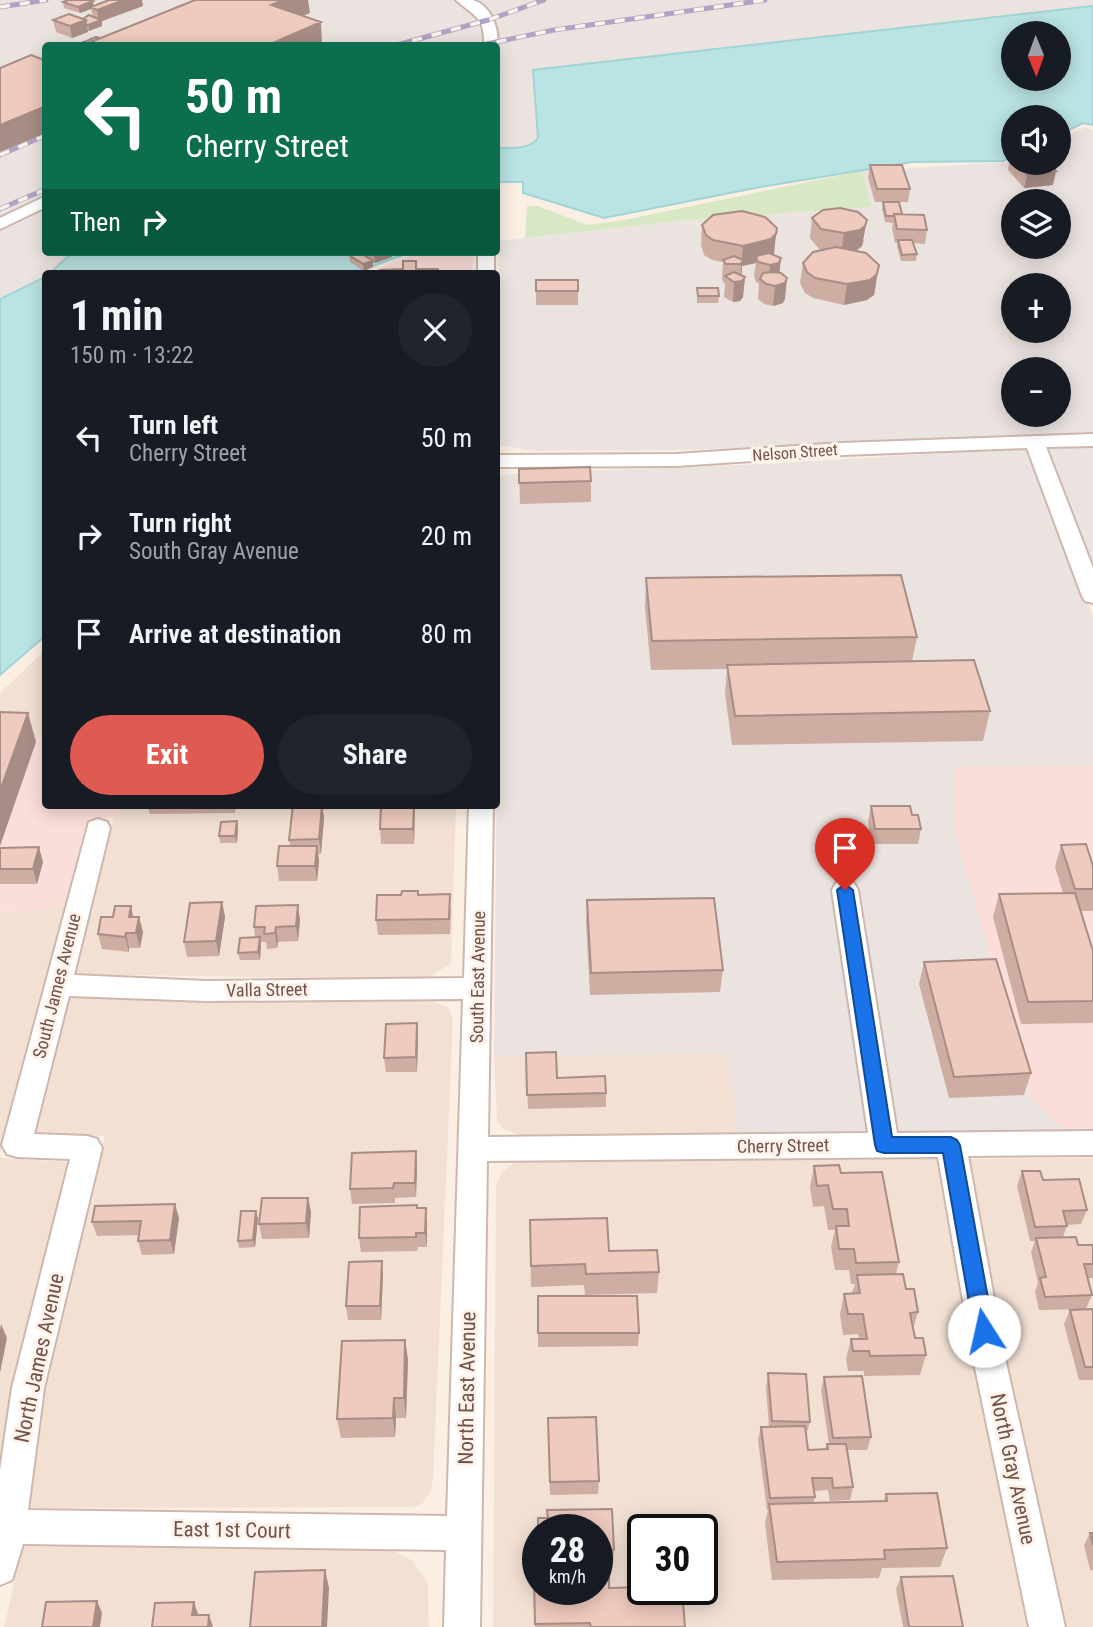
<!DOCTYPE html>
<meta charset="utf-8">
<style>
body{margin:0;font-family:"Roboto Condensed",sans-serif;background:#20242c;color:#f1f3f6;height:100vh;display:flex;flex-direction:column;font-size:26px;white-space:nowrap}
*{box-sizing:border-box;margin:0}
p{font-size:23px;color:#9ea1a6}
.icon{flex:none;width:38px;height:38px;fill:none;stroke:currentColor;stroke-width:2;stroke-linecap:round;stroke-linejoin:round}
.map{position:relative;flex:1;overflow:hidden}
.sheet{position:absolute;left:42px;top:270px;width:458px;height:539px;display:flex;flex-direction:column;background:#171b24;border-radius:7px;box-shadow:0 4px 18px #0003}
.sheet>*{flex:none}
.banner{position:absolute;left:42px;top:42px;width:458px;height:214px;border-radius:7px;box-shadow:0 4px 18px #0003;background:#0b6e4f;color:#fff;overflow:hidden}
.needle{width:46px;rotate:179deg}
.controls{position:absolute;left:1001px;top:21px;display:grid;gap:14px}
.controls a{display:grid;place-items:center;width:70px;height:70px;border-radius:50%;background:#171b24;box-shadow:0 4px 18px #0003;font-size:35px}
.speed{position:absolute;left:522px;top:1514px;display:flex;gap:14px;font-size:35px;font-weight:700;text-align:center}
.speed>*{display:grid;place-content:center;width:91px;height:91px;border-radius:50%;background:#171b24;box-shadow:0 4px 18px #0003;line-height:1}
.speed small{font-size:18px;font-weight:400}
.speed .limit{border:4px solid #111;border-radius:10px;background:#fff;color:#111}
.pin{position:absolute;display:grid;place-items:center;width:60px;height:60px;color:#fff;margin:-72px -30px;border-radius:50% 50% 50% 0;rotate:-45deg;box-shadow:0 0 7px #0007}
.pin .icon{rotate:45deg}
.me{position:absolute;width:77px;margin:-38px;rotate:350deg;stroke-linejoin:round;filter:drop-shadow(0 0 5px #0008)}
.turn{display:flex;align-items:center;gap:24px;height:147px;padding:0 28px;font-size:32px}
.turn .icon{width:91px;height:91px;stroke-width:2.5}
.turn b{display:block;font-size:49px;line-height:60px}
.then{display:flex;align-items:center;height:66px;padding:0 28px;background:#0003;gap:14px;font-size:26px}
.round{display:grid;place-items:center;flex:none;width:74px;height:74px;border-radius:37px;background:#20242c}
.overview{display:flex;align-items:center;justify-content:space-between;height:119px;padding:0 28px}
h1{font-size:42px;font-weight:700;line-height:52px}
.primary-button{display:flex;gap:14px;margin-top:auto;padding:14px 28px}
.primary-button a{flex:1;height:80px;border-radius:42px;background:#df5a50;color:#fff;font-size:28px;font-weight:700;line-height:80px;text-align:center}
.primary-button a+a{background:#20242c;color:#f1f3f6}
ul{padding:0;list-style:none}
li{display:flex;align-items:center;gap:21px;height:98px;padding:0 28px}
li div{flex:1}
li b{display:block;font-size:26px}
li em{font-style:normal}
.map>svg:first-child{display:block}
.residential{fill:#f2e0d3;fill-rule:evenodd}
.commercial{fill:#fbded9}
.industrial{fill:#ebe3df;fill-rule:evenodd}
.green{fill:#d8e8c4}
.water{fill:#bae3e3;stroke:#a1d4d5;stroke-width:2;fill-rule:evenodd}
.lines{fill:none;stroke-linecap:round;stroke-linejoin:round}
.minor-casing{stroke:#ceb7ae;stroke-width:4}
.minor{fill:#fff;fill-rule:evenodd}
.rail-casing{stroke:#b0a4c4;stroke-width:5}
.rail{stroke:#fef3ea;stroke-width:3.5;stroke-dasharray:10;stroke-linecap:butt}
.wall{fill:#ceaea3}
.shaded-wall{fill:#a78d85}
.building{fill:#efcabe;stroke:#a78d85;stroke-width:2}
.route{fill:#1a73e8;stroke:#114b97;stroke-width:2}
.labels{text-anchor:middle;stroke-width:6;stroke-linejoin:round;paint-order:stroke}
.far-street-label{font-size:16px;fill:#72534b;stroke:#fef3ea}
.street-label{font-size:18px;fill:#72534b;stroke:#fef3ea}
.near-street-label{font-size:21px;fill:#72534b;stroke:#fef3ea}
</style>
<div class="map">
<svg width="1093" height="1627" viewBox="0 0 1093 1627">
<rect width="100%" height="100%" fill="#fbefe4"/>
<path class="residential" d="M45,650V739L0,738V693Z
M119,805H456L451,963L426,980L73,974L109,834Z
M68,893L0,1152V912L59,909Z
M67,997H409L424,998L448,1007L453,1020L433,1479L431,1491L422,1504L412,1507L29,1508L44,1387L105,1136L34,1132Z
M730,1054L736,1137L523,1136L503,1129L497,1121L494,1056Z
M869,1154L939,1159L1030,1627H493L496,1186L502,1172L518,1160ZM537,1530H597V1589H537ZM642,1530H702V1589H642Z
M0,1158L69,1162L13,1387L0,1473Z
M1093,1158V1627H1064L1005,1357L967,1159Z
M339,1544L391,1549L413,1561L428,1583L429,1627H4L22,1547Z"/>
<path class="commercial" d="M421,252H474L472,273H367Z
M0,738L45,739L46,805H119L109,834L113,818H89L68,893L59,909L0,912Z
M1093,766V1132H1065L1029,1095L953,825L954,767Z"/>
<path class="industrial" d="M0,0H1093V6L533,70L538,138L532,145L522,147L497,148V46H46V252H73L50,273H46L41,281L0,299Z
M1085,127L1093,130V434L901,444L675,450L534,451L499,445V241L688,220L871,207L861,171L1012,162L1059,163V140ZM1013,201H1059V247H1013ZM1013,285H1059V331H1013ZM1013,369H1059V415H1013Z
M1093,446V569L1045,448Z
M1026,448L1093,617V766L954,767L953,825L1029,1095L1065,1132L904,1135L898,1131L893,1124L852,879H836L870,1119L867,1131L862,1136L736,1137L729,1054L494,1056L500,477L507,474L767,464Z"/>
<path class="green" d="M861,171L872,207L688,220L525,238L527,206H538L587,225L624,220Z"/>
<path class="water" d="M1093,6V125L1083,123L1059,135V117H1013V156L1003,161L912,162L760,187L604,218L523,193V182H497V148C511,148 529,150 538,138L533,70ZM1013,33H1059V79H1013Z
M73,252H411L354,273H50Z
M45,277V636L0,675V299Z"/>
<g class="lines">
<g class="minor-casing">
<path id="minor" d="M456,0C461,0 469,0 473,0C492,6 500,31 497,47L484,46C485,16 475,17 456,0Z
M46,196V207L0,229V218Z
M478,252H494V273H478Z
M1093,434V446L1046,447L1093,568V603L1085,601L1082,596L1027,448L842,455L676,466L497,467V455L676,454L842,443Z
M469,805H493L488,1137L868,1133L832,890L836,883L845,881L854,883L858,890L897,1133L1093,1131V1155L968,1156L1005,1358L1065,1627H1029L973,1358L938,1157L487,1161L480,1627H444L446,1550L23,1544L12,1580L0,1585V1470L12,1388L70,1159L17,1157L7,1154L2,1145L89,822L98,819L107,822L110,828L74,975L206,981L464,978ZM69,996L206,1001L463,999L447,1516L28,1510L44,1388L102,1148L97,1139L87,1136L34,1134Z"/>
</g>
<use href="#minor" class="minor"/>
<g class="rail-casing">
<path id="rail" d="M0,7L46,0
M393,46L488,20L544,0
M477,46L554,30L765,0
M0,155L46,135
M0,209L46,189"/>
</g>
<use href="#rail" class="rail"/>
</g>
<path class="wall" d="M63,2L94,6H143L102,21V26L89,31H87L88,32L72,38L56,32L53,20L83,19L93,17L91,9L80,13L64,8Z
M1010,157H1013V163H1048L1053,185L1024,188L1008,170Z
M870,165L910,189L908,202H875L868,178Z
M883,202L927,230L925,244L913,243L917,254L916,261H901L897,247V243H895L892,228L893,223L885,222L882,209Z
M812,218L864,240L862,246L857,250L853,251L876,285L874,295L867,300L844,305L813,298L805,293L800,283L803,263L823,250L819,249L810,238Z
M702,225L777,228L773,255L781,258L779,273L785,299L783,303L773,306L764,304L758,299L759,283L756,282L754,276L756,263L742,266V276L745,277L743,297L740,301L733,302L724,297L725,284L722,280L723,262L712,260L704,255L701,245Z
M354,252H365L361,253L366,256V252H391L392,257L375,263L373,262V267L364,271L350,262L349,255L355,253Z
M536,280H578V305H536Z
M697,288L719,296L718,303H697Z
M519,469L591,481V502L520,504Z
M646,578L917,637L912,661L990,711L983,741L732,745L725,694L727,669L651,670L645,607Z
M147,805H236L235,813L150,814Z
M293,805H322L324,818L321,854H318L319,861L317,881H279L277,866L290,846L289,840Z
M415,805L414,844H381L380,829Z
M871,806L912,815L921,829L918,844H872L868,821Z
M238,829L237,843H220L219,836Z
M1061,845L1093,866V911H1080L1093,951V1023L1021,1024L993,917L999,894L1063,893L1055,867Z
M0,848L43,862L37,884H0Z
M587,900L723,970L720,992L590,995L586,923Z
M222,902L225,917L219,956L187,957L184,942Z
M451,909L450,934L378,935L376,920Z
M113,917H133L143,932L140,948H129V952L102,949L98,934Z
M300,920L298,941L278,942L277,948L267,949L266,942H261L260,960H240L238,953L255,937L254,927Z
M924,962L1031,1073L1024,1095L949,1098L919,984Z
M417,1023L418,1038L417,1072H386L384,1058Z
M526,1053L557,1078L606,1093V1107L528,1109Z
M417,1166L416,1197L395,1198V1203L352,1204L350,1189Z
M814,1166L841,1173L899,1262L896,1274L906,1289L918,1312L913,1329L915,1338L926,1355L920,1375L864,1376V1371H848L846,1359L851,1339H859L858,1334L843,1335L840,1314L844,1294L852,1293L855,1284H851L849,1270H835L831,1247L835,1230H828L824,1206L813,1207L810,1187Z
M1022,1171L1043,1180L1087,1210L1081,1224L1067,1225L1063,1237L1078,1245H1093V1278H1087L1092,1295L1086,1309L1039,1310L1035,1292L1038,1283L1031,1252L1035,1241H1030L1017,1186Z
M308,1198L311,1212L309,1238L262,1239L259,1224Z
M426,1208L427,1222V1247H418L417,1251L361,1252L359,1238Z
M179,1218L174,1254L142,1255L138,1241L139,1235L97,1236L92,1222Z
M258,1218L255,1247L239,1248L238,1241Z
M530,1220L659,1272L657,1293L585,1295L584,1285L531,1287Z
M383,1275L381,1320H348L346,1306Z
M538,1296L639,1333L638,1346L538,1347Z
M1093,1309V1380H1079L1064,1324L1070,1310Z
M405,1340L408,1360L406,1418H396L395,1437L341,1438L337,1419Z
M768,1373L810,1422L806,1435L808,1450L825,1449L827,1444H829L821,1390L824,1377L871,1437L867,1450H848L853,1487L850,1500L830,1501L828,1490L814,1491L815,1497L813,1503L884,1501L886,1494L947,1548L940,1567L882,1568L879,1578L772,1580L765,1523L768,1510H767L758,1440L761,1427H769L766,1387Z
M548,1431L599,1481L598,1494L550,1495Z
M597,1530L614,1550L613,1562L597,1563Z
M1090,1533H1093V1570H1090L1084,1545Z
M901,1577L963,1627H903L896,1589Z
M534,1581L609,1588L685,1627H535Z"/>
<path class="shaded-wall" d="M124,0H142L143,6L102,21V26L89,31L88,25L99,21L97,10Z
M283,0H308L310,13L274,28L271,5Z
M93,1L94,7H91V9L80,13L78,7Z
M86,20L88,32L72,38L70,26Z
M321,22L322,46H266Z
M46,106V133L0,152V125Z
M1056,171L1053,185L1024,188L1027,175Z
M867,220L862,246L857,250L841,253L844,233Z
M776,234L774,254L769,259L756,256V263L742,266L741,281L745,277L743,297L740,301L733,302L734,282L740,281L743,246Z
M374,252H391L392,257L375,263Z
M781,258L779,278L768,284L770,265Z
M373,261V267L364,271L363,264Z
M879,265L874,295L867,300L844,305L847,284Z
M787,278L785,299L783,303L773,306L775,286Z
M28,713L36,742L0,846V791Z
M322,805L324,818L321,854L319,839Z
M414,805H415L414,844L413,829Z
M237,821L238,829L237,843L235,836Z
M317,846L319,861L317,881L315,866Z
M39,847L43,862L37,884L33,869Z
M222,902L225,917L219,956L216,941Z
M298,905L300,920L298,941L296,926Z
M131,906L134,921L129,917Z
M139,917L143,932L140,948L136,933Z
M276,927L278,942L277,948L275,933Z
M126,933L129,948V952L125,937Z
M260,937L261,945L260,960L258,952Z
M417,1023L418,1038L417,1072L416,1057Z
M416,1151L417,1166L416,1197L415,1183Z
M308,1198L311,1212L309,1238L306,1223Z
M175,1204L179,1218L174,1254L170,1240Z
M426,1208L427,1222V1247L425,1233Z
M256,1211L258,1218L255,1247L253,1240Z
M382,1261L383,1275L381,1320L380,1306Z
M1,1324L7,1338L0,1373V1330Z
M405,1340L408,1360L406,1418L404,1398Z
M394,1398L396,1418L395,1437L393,1418Z
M325,1570L329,1588L327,1627H322Z
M97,1601L102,1613L100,1627H93Z
M194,1602L198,1614L196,1627L192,1615Z
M209,1615L213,1627H208Z"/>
<path class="building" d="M68,0H90L93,1L78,7L63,2Z
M109,0H124L97,10L91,7Z
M195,0H283L271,5L321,22L266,46H81Z
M69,14L86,20L70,26L53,20Z
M89,15L101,20L88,25H86V20L83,19Z
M96,37L100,38L81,46H74Z
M31,55L44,60H46V106L0,125V68Z
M1016,163H1048L1056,171L1027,175Z
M870,165H902L910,189H877Z
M883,202H899L902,214H894V216H886Z
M840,208L858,212L867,220L865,226L860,230L844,233L821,229L812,218L823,210Z
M742,211L765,217L777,228L776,234L771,239L743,246L713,240L706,235L702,225L713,215Z
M894,214L924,215L927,230L897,229Z
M898,240H912L917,254L902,255Z
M836,247L866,253L879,265L877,274L870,280L847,284L815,278L807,272L803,263L813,252Z
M359,252L373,261L363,264L349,255Z
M769,253L781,258L779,263L770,265L758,262L756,256Z
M734,256L743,260L741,264H726L723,260Z
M403,261H416V269H438V273H380V270L403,269Z
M734,272L745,277L742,281L734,282L725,276Z
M772,272L781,273L787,278L785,283L775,286L766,284L760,279L763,273Z
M536,280H578V291H536Z
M697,288H718L719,296H698Z
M590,467L591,481L519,483V469Z
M901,575L917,637L652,641L646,578Z
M974,660L990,711L735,716L727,665Z
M0,712L28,713L0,791Z
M293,805H322L319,839L289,840Z
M381,805H414L413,829H380Z
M871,806H910L912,815H918L921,829H875Z
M237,821L235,836H219L221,822Z
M1086,844L1093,866V889H1075L1061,845Z
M279,846H317L315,866H277Z
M39,847L33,869H0V848Z
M402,891H418V895L450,894L449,919L376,920L377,895H401Z
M1075,893L1093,951V1001L1028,1002L999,894Z
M714,898L723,970L591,973L587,900Z
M222,902L216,941L184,942L190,903Z
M298,905L296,926L276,927L275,933L264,934L265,927H254L256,906Z
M115,906H131L129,917H139L136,933H126L125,937L98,934L101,917H113Z
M260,937L258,952L238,953L240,938Z
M996,959L1031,1073L954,1077L924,962Z
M417,1023L416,1057L384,1058L386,1024Z
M556,1052L557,1078L605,1076L606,1093L527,1095L526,1053Z
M416,1151L415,1183H394L393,1188L350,1189L352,1153Z
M839,1165L841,1173L882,1172L899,1262L856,1263L854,1249H839L836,1226H849L847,1209H833L828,1185L817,1186L814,1166Z
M1022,1171H1040L1043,1180L1079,1179L1087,1210L1063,1211L1067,1226L1035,1227Z
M262,1198H308L306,1223L259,1224Z
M175,1204L170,1240L138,1241L141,1221L92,1222L95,1206Z
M417,1205V1208H426L425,1233H416V1237L359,1238L360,1207Z
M241,1211H256L253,1240L238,1241Z
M607,1218L609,1251L657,1250L659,1272L586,1274L585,1264L531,1266L530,1220Z
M1076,1237L1078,1245H1093V1264H1084L1092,1295L1045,1297L1040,1278L1046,1277L1036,1238Z
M382,1261L380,1306H346L349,1262Z
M903,1274L906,1289H914L918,1312L910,1313L915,1338H923L926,1355L870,1356L869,1351H853L851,1339H867L863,1314H848L844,1294L860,1293L857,1275Z
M538,1296H637L639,1333H538Z
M1093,1309V1367H1085L1070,1310Z
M405,1340L404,1398H394L393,1418L337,1419L342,1341Z
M768,1373L806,1374L810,1422L772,1421Z
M862,1376L871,1437L833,1438L824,1377Z
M596,1417L599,1481L550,1482L548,1418Z
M805,1426L808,1450L828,1449L827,1444H846L853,1487L833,1488L832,1478H812L815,1497L770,1498L761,1427Z
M937,1493L947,1548L884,1550L885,1559L777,1562L769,1504L887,1501L886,1494Z
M612,1509L614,1550H597V1530H538V1518H548L547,1510Z
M1090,1533H1093V1545Z
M325,1570L322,1627H250L255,1572Z
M953,1576L963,1627H909L901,1577Z
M609,1578V1588L642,1587V1589H682L685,1627H591L590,1623L535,1624L534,1581H537V1589H597V1579Z
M97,1601L93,1627H42L46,1602Z
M194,1602L192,1615H209L208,1627H152L155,1603Z"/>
<path class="route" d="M845,884L853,890L892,1137H951L957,1140L960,1145L994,1331L991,1338L984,1340L977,1338L974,1331L943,1153H884L877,1151L875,1145L837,890Z"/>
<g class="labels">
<g class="far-street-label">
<text transform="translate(795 452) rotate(-4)" y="6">Nelson Street</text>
</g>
<g class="street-label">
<text transform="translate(478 977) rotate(-89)" y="6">South East Avenue</text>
<text transform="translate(57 986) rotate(-76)" y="6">South James Avenue</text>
<text transform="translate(267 990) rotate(-1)" y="6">Valla Street</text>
<text transform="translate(783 1146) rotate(-1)" y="6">Cherry Street</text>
</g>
<g class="near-street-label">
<text transform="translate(39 1358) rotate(-78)" y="7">North James Avenue</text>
<text transform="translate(467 1388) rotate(-89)" y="7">North East Avenue</text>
<text transform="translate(1013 1469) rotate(78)" y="7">North Gray Avenue</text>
<text transform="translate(232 1530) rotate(1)" y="7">East 1st Court</text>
</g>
</g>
</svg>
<div class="controls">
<a><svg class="needle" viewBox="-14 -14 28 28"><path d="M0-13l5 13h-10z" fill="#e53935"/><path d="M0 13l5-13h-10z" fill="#9ea1a6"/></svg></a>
<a><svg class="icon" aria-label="sound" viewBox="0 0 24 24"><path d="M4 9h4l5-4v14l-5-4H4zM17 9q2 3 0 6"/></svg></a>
<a><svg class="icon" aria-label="layers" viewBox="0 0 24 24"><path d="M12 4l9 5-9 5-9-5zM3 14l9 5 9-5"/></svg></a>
<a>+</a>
<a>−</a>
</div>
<div class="speed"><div>28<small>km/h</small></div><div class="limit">30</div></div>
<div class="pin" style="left:845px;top:890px;background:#d93025"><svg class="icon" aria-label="arrive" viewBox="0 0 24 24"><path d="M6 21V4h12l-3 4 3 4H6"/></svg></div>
<svg class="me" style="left:984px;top:1331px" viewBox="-20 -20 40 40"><circle r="19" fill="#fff"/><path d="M0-13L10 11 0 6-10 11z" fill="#1a73e8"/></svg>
<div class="banner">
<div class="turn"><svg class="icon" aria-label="left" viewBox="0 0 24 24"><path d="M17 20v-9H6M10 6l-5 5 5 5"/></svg><div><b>50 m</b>Cherry Street</div></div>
<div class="then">Then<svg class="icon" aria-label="right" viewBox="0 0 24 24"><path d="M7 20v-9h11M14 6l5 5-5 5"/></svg></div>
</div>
<section class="sheet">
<div class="overview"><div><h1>1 min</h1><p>150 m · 13:22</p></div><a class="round"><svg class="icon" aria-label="close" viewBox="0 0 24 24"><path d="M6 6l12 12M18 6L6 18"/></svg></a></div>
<ul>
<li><svg class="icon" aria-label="left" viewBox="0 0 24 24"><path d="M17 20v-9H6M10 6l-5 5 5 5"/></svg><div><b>Turn left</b><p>Cherry Street</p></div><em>50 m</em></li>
<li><svg class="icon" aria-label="right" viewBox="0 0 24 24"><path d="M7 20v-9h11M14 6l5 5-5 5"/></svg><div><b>Turn right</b><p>South Gray Avenue</p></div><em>20 m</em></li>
<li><svg class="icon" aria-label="arrive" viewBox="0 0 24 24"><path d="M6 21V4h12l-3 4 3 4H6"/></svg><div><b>Arrive at destination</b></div><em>80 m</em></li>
</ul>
<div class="primary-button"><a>Exit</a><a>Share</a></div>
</section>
</div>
